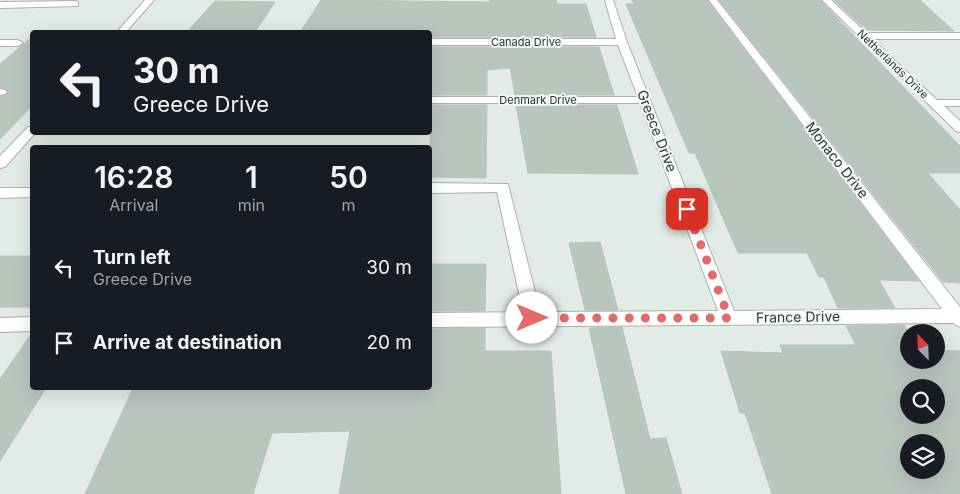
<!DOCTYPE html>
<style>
body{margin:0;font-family:Inter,sans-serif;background:#20242c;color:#f1f3f6;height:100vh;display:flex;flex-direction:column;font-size:19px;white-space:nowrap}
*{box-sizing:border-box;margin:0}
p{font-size:16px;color:#9ea1a6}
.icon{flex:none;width:28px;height:28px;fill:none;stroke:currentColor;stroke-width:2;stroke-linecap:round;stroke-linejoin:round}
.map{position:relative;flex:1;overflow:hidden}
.panel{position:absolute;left:30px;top:145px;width:402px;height:245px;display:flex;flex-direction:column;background:#171b24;border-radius:5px;box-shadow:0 5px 20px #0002}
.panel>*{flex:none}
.hud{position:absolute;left:30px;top:30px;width:402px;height:105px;border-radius:5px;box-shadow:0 5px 20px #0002;background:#171b24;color:#f1f3f6;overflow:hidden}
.needle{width:32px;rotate:337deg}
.controls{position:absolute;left:900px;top:324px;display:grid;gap:10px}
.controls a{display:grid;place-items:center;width:45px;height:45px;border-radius:50%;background:#171b24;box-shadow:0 5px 20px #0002;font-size:25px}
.pin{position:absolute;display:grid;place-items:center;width:42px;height:42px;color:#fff;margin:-21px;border-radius:10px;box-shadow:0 2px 8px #0006}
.me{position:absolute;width:55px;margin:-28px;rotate:90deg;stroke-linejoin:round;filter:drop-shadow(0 0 4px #0008)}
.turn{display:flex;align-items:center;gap:18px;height:105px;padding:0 20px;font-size:22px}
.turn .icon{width:65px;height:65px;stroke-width:2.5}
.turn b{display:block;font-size:35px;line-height:42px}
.eta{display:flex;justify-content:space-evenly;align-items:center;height:85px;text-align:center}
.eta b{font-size:30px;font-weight:600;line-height:35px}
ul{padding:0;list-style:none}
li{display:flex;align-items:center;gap:15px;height:75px;padding:0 20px}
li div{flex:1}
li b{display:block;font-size:19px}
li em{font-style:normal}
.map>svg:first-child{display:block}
.building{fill:#b9c6be;stroke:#b6c5bb;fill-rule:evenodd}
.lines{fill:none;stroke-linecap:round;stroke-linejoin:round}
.minor-casing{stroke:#a6b3ac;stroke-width:2}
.minor{fill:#fff;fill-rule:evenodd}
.route{stroke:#e56a67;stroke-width:9;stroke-dasharray:0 16.2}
.labels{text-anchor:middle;stroke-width:4;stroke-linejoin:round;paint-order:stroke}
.far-street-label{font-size:11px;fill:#243b30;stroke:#f3f8f5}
.street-label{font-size:14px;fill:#243b30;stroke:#f3f8f5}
</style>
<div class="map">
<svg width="960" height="494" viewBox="0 0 960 494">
<rect width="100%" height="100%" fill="#e3ebe6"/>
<path class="building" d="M321,0L490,2V0H556L557,4H586L596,37H430V32L301,31Z
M632,0H707L919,281L879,280L895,308H838L824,277H819L807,253H738L695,153H689L626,4H634Z
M719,0H820L960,146V173H928L960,210V283L943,282Z
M834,0H920L954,31L866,30Z
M215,1L275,2L255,32H187Z
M32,37V106L0,139V97L6,95L9,92L6,89L0,87V64Z
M430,47H599L614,95H515L510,68L487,70V95H430Z
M430,105H487L486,178L430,177Z
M516,105H617L638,174L528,173Z
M600,242L615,299L618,310H585L569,243Z
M0,256H32V307H0Z
M430,264H486L485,311H430Z
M904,325L909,333V360H936V350L960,351V494H772L745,413H740L721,351L783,353L780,345H856L846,326ZM909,388H936V415H909ZM909,442H936V470H909Z
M622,327L650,439L666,438L682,494H626L589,328Z
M485,328V351H551L561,494H339L350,431L272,433L253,494H85L133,388H430V329Z
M32,333V388H46L0,461V379Z"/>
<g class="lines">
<g class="minor-casing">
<path id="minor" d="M145,0H154L126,32H117Z
M605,0H613L627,42L734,311L942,309L709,0H717L960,307V327L953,323L430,327V313L523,312L497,192L430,193V183L508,184L540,312L718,311L640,103H430V97H638L618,45H430V39H616Z
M822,0H831L866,33H960V39H872L937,100H960V106H944L960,121V132L956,131Z
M75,1L78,2V6L0,8V2Z
M0,40H18L23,43L18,46H0Z
M0,89L5,90L7,92L5,94L0,95Z
M28,127H32V132H36L5,167L0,168V156Z
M0,188H32V197L0,198Z
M32,317V331L0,332V318Z"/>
</g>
<use href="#minor" class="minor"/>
</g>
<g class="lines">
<path class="route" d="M532,318H729L687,209"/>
</g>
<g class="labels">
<g class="far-street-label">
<text x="526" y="46">Canada Drive</text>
<text transform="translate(893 64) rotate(44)" y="4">Netherlands Drive</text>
<text x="538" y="104">Denmark Drive</text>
</g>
<g class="street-label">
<text transform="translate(657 131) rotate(69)" y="5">Greece Drive</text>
<text transform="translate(837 160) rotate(52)" y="5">Monaco Drive</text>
<text transform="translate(798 317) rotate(-1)" y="5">France Drive</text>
</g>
</g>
</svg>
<div class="controls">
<a><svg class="needle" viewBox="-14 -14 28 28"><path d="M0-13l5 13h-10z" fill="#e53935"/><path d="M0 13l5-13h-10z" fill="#9ea1a6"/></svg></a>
<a><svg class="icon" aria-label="search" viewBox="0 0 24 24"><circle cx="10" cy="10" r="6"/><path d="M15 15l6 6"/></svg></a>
<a><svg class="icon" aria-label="layers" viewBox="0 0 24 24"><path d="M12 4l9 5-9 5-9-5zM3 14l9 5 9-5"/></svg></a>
</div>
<div class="pin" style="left:687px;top:209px;background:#d93025"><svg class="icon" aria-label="arrive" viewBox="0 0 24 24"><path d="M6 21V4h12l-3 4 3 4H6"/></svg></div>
<svg class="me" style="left:532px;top:318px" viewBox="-20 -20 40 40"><circle r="19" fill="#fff"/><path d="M0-13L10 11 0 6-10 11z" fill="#e56a67"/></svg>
<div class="hud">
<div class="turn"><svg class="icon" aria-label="left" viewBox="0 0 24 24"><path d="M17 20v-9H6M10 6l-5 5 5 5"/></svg><div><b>30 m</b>Greece Drive</div></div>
</div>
<section class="panel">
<div class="eta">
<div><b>16:28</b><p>Arrival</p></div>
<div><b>1</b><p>min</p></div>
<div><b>50</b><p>m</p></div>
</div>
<ul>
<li><svg class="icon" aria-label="left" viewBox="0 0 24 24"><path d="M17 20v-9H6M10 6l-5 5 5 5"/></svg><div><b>Turn left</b><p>Greece Drive</p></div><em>30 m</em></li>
<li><svg class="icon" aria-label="arrive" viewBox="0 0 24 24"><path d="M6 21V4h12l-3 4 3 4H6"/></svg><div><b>Arrive at destination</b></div><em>20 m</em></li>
</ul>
</section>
</div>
